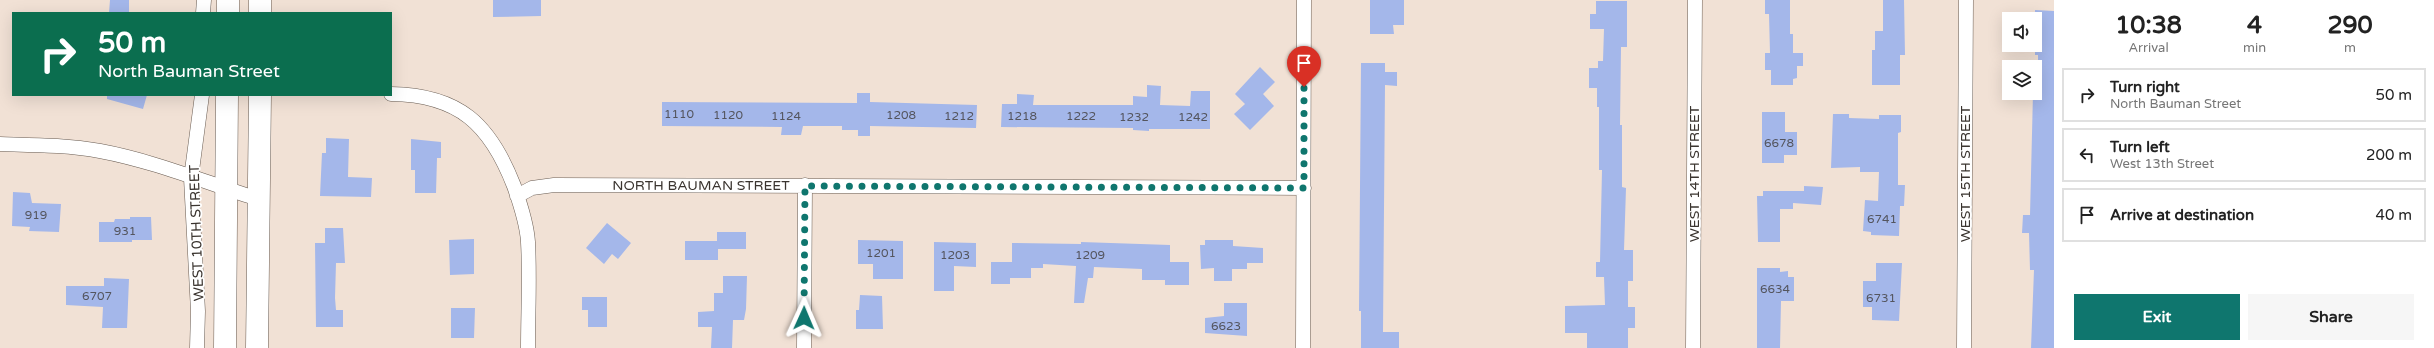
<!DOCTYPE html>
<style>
body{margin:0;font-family:"Varela Round",sans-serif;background:#f6f6f6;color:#222;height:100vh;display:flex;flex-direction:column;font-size:15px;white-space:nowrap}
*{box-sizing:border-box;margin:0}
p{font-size:13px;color:#767676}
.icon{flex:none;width:22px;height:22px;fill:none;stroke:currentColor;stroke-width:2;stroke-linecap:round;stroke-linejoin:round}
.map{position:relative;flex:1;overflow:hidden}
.drawer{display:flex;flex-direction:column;background:#fff;width:380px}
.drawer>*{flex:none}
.top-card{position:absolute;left:12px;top:12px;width:380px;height:84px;border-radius:0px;box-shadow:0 4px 16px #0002;background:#0b6e4f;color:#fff;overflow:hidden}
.tools{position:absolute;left:2002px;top:12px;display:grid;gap:8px}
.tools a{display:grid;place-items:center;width:40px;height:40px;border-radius:0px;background:#fff;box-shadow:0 4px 16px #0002;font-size:20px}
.pin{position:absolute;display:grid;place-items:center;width:34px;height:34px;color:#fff;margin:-41px -17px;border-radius:50% 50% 50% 0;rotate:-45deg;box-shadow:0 0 4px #0007}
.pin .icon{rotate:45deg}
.me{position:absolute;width:44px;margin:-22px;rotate:1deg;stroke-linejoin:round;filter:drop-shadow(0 0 3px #0008)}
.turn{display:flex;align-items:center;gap:14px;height:84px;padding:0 20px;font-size:18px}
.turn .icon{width:52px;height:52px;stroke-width:2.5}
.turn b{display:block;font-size:28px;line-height:34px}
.eta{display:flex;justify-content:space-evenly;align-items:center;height:68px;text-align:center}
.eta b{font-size:24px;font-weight:800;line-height:28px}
.button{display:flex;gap:8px;margin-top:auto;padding:8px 20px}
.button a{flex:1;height:46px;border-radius:0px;background:#0f766e;color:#fff;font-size:16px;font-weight:800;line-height:46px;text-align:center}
.button a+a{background:#f6f6f6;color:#222}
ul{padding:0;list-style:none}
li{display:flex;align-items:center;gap:12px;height:54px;margin:0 8px 6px;padding:0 12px;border:2px solid #e0e0e0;border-radius:0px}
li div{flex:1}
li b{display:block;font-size:15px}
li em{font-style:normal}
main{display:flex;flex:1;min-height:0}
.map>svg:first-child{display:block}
.building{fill:#a4b7ea}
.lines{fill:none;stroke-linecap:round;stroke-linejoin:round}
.minor-casing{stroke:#695c52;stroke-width:15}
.primary-casing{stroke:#695c52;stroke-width:23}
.minor{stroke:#fff;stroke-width:14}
.primary{stroke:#fff;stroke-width:22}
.route{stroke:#0f766e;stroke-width:7;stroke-dasharray:0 12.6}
.labels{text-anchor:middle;stroke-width:3.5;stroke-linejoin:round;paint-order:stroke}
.number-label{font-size:12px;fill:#54555e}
.street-label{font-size:14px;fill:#3a342f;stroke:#fff}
</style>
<main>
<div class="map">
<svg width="2054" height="348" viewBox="0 0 2054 348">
<rect width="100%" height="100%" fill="#f1e1d5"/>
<path class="building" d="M110,0H129V13H109Z
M493,0H541V16L493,17Z
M1370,0H1404V25H1393L1394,34H1370Z
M1765,0H1790V34H1793V53H1803V66H1797V78L1793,79V85H1771V70H1765V53H1770L1769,14H1765Z
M1883,0H1904L1905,55H1900V85H1872V50H1875V31H1883Z
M1596,1H1627V47H1621L1620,125H1622V187L1626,188L1624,250H1633V281H1628V307H1635V328H1628V348H1587V333H1565V306L1605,305L1604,277H1596V262H1600L1602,170H1599V107H1597V88H1589V68H1598V61H1603L1604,29H1590V14H1596Z
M2035,10L2054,11V348H2031L2034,270H2030L2029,233H2022L2023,215H2030L2033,93H2035V89H2038V55H2035Z
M1361,63H1385V72H1397V86L1385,85L1383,332H1399V348H1361V311H1359Z
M1260,67L1275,82L1263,94L1274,106L1250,130L1234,114L1245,104L1235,94Z
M1147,85L1161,86L1160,105L1190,106L1191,91H1210V129H1149V131L1133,130V128L1001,127L1002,104H1017V94L1034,95L1033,105H1133V96L1147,97Z
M857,93H870V102L977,105L976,128L870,126V136H858V130H842V126H803L801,135H781L782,127L662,126V102L857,103Z
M107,95H147L143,109L107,99Z
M1762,112H1785V132H1797V155H1784V163H1762Z
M1833,114H1849V118L1879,119V115H1901V132L1898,133V185H1905L1904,206H1900L1899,236L1871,235V232L1863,231L1865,200L1878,201L1879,172H1860V167L1831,168Z
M326,138L349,139L348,177L372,178L371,197L320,196L322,153H326Z
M411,139L441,142V158H437L436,193H415V170H411Z
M1804,186L1823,187L1821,205L1793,203V209H1780V242H1758L1757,196H1763V191H1804Z
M13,192L30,193L32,203L61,204L59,232L29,231L30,227L12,226Z
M130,217H151L152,240H132V242H99V222H114L115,219H130Z
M607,223L631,243L618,259L612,254L604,264L586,248Z
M325,228H343L345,263H336L335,298L336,310H343V327H316L315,243H325Z
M717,232H746V249H718V260H685V241H717Z
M474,239V274L450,275L449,240Z
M858,240L903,241V279H873V264H858Z
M1205,240H1233V246L1263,248V263H1247V269H1232V281H1214V268L1201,269L1200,245H1205Z
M934,242L976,243V267L954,266V291H934Z
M1081,242L1170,245V262H1189V285H1165V280H1142V269L1094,267L1093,278H1088L1084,303H1074L1076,266L1043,264V268H1031V278H1010V284H991V262H1012V243L1081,244Z
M1876,263H1902L1899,321L1872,320V307H1863V281H1876Z
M1757,268H1780V272L1788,271V277H1794V301H1781L1780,348H1757Z
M723,276H747L746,309L744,320H733L732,348H711L712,327H698V312L714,311V293H723Z
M104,278L129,279L127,328H102L103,307L66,305V286H104Z
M860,295L882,296L883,329H856V310H859Z
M582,297H607V327H588V310H582Z
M1224,303H1247V336L1205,333V318L1224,316Z
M451,308H475L474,338H451Z"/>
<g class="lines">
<g class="minor-casing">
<path id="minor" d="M203,13L204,0
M391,94C459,95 490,124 514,186C520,203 527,224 528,242C530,277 528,313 528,348
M0,144C34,145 67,145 100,151C154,161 207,183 258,199
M517,196L532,188L554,185L1304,188
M197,348L198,311L191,178L202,95
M804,348L805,185
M1303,348L1304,0
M1693,348L1695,0
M1964,348L1966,0"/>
</g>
<g class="primary-casing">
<path id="primary" d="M228,13V0
M260,13V0
M225,348L227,95
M257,348L260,95"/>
</g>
<use href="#minor" class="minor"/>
<use href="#primary" class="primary"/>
</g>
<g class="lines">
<path class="route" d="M804,318L805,186L1304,188V87"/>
</g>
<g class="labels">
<g class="number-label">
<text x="679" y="118">1110</text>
<text x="728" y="119">1120</text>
<text x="901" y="119">1208</text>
<text x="786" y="120">1124</text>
<text x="959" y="120">1212</text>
<text x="1022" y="120">1218</text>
<text x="1081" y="120">1222</text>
<text x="1134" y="121">1232</text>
<text x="1193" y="121">1242</text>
<text x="1779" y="147">6678</text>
<text x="36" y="219">919</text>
<text x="1882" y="223">6741</text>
<text x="125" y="235">931</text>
<text x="881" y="257">1201</text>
<text x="955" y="259">1203</text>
<text x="1090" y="259">1209</text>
<text x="1775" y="293">6634</text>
<text x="97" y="300">6707</text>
<text x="1881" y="302">6731</text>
<text x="1226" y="330">6623</text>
</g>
<g class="street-label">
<text transform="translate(1694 174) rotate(-90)" y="5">WEST 14TH STREET</text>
<text transform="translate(1965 174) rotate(-90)" y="5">WEST 15TH STREET</text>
<text x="701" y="190">NORTH BAUMAN STREET</text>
<text transform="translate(196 233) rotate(-92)" y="5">WEST 10TH STREET</text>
</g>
</g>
</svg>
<div class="tools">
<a><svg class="icon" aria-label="sound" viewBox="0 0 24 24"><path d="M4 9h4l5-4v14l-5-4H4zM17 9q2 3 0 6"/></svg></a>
<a><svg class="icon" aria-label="layers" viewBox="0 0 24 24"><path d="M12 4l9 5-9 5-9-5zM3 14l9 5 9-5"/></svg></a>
</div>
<div class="pin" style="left:1304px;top:87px;background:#d93025"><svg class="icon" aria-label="arrive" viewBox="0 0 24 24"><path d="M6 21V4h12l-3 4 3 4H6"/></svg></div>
<svg class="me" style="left:804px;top:318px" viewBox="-20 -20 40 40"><path d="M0-17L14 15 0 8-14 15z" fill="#0f766e" stroke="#fff" stroke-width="4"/></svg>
<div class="top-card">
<div class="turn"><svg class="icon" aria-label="right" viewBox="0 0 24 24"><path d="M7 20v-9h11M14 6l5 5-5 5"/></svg><div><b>50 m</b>North Bauman Street</div></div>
</div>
</div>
<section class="drawer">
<div class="eta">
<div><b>10:38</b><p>Arrival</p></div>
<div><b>4</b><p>min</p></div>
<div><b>290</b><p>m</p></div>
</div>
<ul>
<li><svg class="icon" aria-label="right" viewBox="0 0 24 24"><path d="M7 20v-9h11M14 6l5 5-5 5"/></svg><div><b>Turn right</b><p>North Bauman Street</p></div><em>50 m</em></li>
<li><svg class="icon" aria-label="left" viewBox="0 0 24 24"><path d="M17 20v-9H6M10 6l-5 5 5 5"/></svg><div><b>Turn left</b><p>West 13th Street</p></div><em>200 m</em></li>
<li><svg class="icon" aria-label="arrive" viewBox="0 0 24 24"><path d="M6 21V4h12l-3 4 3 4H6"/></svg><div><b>Arrive at destination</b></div><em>40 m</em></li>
</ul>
<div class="button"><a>Exit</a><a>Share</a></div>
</section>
</main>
